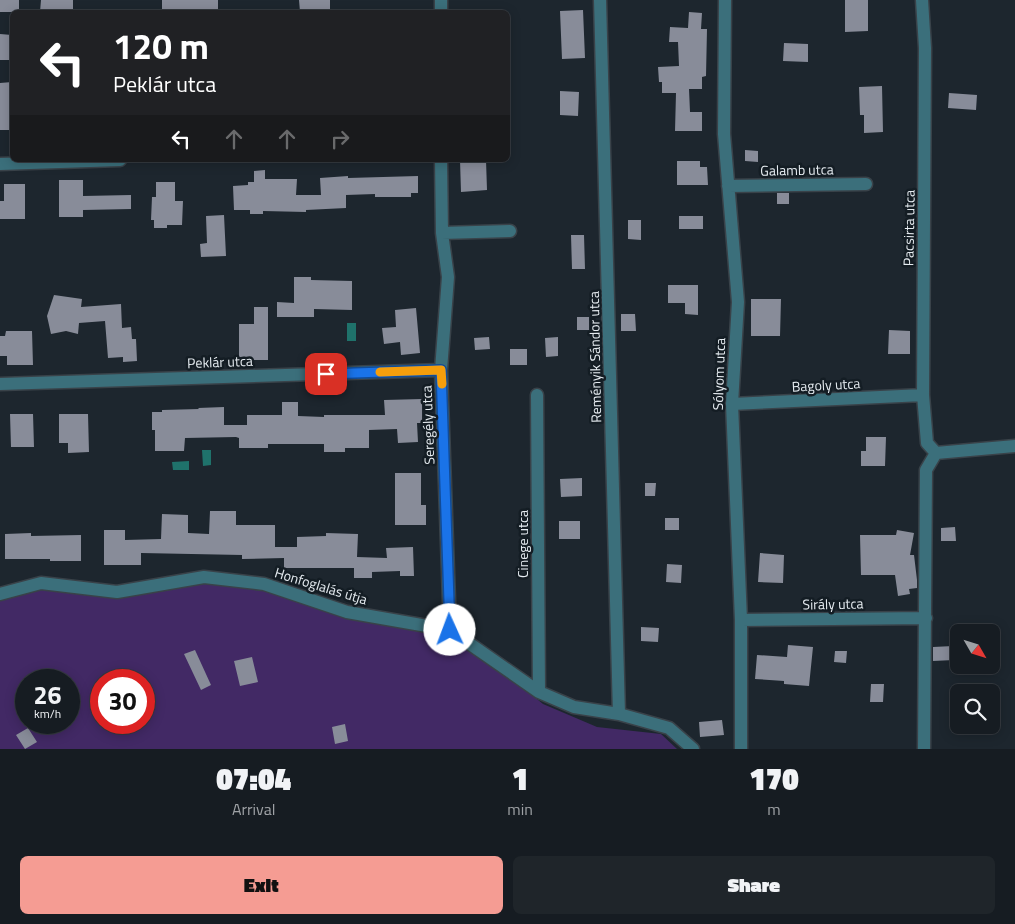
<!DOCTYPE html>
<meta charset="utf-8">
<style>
body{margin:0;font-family:"Titillium Web",sans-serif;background:#1f252a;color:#f1f3f6;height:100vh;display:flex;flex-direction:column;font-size:19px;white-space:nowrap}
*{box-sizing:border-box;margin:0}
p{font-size:16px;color:#9ea1a5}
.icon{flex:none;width:28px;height:28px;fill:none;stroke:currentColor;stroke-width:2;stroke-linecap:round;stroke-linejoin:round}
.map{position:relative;height:749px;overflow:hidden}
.details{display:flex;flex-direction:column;background:#161c22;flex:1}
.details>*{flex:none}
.banner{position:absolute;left:10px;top:10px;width:500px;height:152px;border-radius:8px;box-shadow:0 2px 12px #0003,0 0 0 1px #353a40;background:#202124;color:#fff;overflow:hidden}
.needle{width:32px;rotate:129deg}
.tools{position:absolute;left:950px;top:624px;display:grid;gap:10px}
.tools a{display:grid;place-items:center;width:50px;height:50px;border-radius:8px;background:#161c22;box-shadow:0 2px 12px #0003,0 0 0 1px #353a40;font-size:25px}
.speed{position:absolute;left:15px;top:669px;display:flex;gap:10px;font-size:25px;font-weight:700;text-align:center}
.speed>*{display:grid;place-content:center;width:65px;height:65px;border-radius:50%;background:#161c22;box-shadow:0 2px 12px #0003,0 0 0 1px #353a40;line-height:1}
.speed small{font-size:12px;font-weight:400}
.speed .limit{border:8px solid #d22;background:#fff;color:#111}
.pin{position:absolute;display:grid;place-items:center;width:42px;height:42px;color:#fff;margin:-21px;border-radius:10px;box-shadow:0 2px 8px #0006}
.me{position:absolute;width:55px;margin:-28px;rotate:358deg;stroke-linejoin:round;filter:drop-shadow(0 0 4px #0008)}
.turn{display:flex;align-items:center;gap:18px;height:105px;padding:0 20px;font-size:22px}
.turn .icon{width:65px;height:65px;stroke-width:2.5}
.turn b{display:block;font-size:35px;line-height:42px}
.lanes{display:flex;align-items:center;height:48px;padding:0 20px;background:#0003;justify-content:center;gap:25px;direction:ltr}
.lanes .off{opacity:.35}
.eta{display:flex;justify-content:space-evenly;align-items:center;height:85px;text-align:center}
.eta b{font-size:30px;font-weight:800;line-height:35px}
.primary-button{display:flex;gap:10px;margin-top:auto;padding:10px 20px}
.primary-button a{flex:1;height:58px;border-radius:8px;background:#f59c93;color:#111;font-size:20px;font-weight:800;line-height:58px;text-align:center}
.primary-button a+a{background:#1f252a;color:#f1f3f6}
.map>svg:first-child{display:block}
.green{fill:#422965;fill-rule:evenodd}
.water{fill:#1f726b}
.building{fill:#888c99}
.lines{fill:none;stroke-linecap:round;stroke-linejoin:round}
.minor-casing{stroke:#394249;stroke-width:15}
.minor{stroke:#3b6f7b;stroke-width:12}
.route-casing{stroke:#114b97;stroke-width:12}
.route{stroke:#1a73e8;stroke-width:9}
.slow{stroke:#f59e0b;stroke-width:9}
.labels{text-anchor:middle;stroke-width:5;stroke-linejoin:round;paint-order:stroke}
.street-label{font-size:14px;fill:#e6ecf1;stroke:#141d24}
</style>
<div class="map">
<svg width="1015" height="749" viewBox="0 0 1015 749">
<rect width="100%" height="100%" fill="#1d262e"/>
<path class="green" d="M204,577L264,584L364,621L440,635L487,658L543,704L597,727L661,734L677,749H0V594L41,583L117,592ZM26,680H69V722H26ZM101,680H144V722H101Z"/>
<path class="water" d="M347,323H356V341H347Z
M202,450H211V465L203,466Z
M189,461V470H173L172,462Z"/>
<path class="building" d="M0,0H19V12H0Z
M41,0H73V12H40Z
M162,0H218V12H162Z
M299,0H330V12H300Z
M845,0H868V31L845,32Z
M583,10L585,58L562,59L560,11Z
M689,12L702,13L701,29H707L706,76L702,77V89H689L690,112H702V131H675L676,93H662V82H659L658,67L679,66L678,42H669L670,27L688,28Z
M0,34L12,35V60H0Z
M784,43L808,44V62L783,61Z
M12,82V130H0V83Z
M882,86L883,132L864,133V115H860L859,87Z
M560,91L579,92L578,116L560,115Z
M949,93L977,95L976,110L948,108Z
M745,150L758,151V162L745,161Z
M460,160H486L487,190L461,192Z
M677,161H700V167H707L708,185H677Z
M265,170V179H297L296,195H321L320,178L348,176V178L418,176V193H411V197H375V194L346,195V208L306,210V212L263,211V214H250V210H234L233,186L248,185V182H254V171Z
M59,180H83V196L131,195V209L83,210V217H59Z
M156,182H175V201H183L182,225H167V228H154V220H151L152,197H156Z
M4,184H25V219H0V201H4Z
M777,193H789V204H777Z
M224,215L226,256L201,257L200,244L207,243L206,216Z
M679,216H703V229H679Z
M628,220H641V240L628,239Z
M571,235H584L585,269H572Z
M294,277H311V280L352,281V310L314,309V317H277V302L294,303Z
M668,285H698V315L685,314V303H668Z
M54,295L82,299L81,307L121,304L122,328L131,327L132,339H136L137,361L123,362V357L108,358L105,321L79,323L78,334L66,331L51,334L47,316Z
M751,299H781L780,336H751Z
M254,307H268V360H239V324H254Z
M416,308L420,353L401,355L400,342L384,344L382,328L396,327L395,310Z
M621,314H635L636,331H621Z
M577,317H589V330H577Z
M889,330L910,331V354H888Z
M6,331H32L33,365H7V356H0V336H5Z
M489,337L490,349L475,350L474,338Z
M558,337V356L546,357L545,338Z
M510,349H527V365H510Z
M422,399V423H417L418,442L398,443L397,429L369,430V448H345V452H324V444H268V448H239V438L236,437L185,438L184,451H155V430H152V412H162V410L199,409L198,408L224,407V425H247V415H282V402H298V416L324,417V415H385L384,400Z
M10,414H33L34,447H11Z
M59,414H88L89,452L68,453V443H59Z
M866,437H886L885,466H861V451H866Z
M395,473H421V505H426V525H395Z
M582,478V496L561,497L560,479Z
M645,483H656L655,496H645Z
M210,511H236V525H275V547H297V537L326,536V533L358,534L357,557L387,558L386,548L413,547L414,576H400V571L372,572V578H354V568H284V558L242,559V555L141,553V565H104V530H125V540L161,539L162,514L188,515V533L209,534Z
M665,518H679V530H665Z
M559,521H580V539H559Z
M955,527L956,541H941V528Z
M897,530L914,533L910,555H914L917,580V588L909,589L910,594L898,596L895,575H861L860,535H896Z
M31,533V536L81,535V561H50V559H5V534Z
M760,553L784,555L783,583L758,582Z
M667,564L682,565L681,583L666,582Z
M641,627L659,628L658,642L641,641Z
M788,645L813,647L809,686L784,684V681L755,679L757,655L787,657Z
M953,646L954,660L933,661V647Z
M195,650L211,685L201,690L184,654Z
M835,651H847L846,663L834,662Z
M252,657L258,682L240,686L234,661Z
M871,684H884L883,702H870Z
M722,720L724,735L700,737L699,722Z
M345,724L348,741L335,744L332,727Z
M28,728L37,742L25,749L16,735Z"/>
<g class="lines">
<g class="minor-casing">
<path id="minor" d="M441,0V12
M600,0L619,714
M725,0L724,134L738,302L732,404L741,620V749
M922,0L925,48L923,395L927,443L936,453
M441,160L442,233L448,277L441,370L450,630
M0,164L120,160
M728,186L866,184
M442,233L510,231
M0,384L441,370
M537,395L539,692
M732,404L923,395
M936,453L1015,446
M0,594L41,583L117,592L204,577L264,584L347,612L450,630L539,692L574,707L619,714L669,728L693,749
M741,620L926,618
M924,749L926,470L936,453"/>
</g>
<use href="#minor" class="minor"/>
</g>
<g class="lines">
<g class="route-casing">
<path id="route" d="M326,374L441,370L450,630"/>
</g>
<use href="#route" class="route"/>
<path class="slow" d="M380,372L441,370L442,384"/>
</g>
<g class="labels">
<g class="street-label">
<text transform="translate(797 170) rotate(-1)" y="5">Galamb utca</text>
<text transform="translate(909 228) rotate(-89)" y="5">Pacsirta utca</text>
<text transform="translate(595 357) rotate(-91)" y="5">Reményik Sándor utca</text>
<text transform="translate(220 362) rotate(-2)" y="5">Peklár utca</text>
<text transform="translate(719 374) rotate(-88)" y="5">Sólyom utca</text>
<text transform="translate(826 385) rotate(-3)" y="5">Bagoly utca</text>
<text transform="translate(428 425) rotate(-92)" y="5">Seregély utca</text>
<text transform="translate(523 544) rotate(-90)" y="5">Cinege utca</text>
<text transform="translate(321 586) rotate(17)" y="5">Honfoglalás útja</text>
<text transform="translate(833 604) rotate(-1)" y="5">Sirály utca</text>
</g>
</g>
</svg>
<div class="tools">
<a><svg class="needle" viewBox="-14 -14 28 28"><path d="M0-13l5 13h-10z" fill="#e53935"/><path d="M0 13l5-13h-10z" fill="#9ea1a5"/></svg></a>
<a><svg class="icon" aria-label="search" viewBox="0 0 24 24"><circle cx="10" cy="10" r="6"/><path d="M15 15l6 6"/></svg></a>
</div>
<div class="speed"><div>26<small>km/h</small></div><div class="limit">30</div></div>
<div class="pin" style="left:326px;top:374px;background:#d93025"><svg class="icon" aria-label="arrive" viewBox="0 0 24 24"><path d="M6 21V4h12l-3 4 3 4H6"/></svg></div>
<svg class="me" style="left:450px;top:630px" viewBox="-20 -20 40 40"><circle r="19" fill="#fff"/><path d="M0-13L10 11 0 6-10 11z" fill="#1a73e8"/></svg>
<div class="banner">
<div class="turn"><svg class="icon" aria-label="left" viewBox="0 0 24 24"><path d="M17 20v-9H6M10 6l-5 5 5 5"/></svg><div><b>120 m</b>Peklár utca</div></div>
<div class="lanes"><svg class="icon" aria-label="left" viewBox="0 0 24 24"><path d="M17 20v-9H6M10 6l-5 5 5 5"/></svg><svg class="icon off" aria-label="ahead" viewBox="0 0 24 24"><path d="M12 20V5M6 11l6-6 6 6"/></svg><svg class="icon off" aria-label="ahead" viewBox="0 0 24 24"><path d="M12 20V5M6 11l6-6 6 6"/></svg><svg class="icon off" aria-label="right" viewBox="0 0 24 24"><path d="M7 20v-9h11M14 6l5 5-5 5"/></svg></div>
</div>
</div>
<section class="details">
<div class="eta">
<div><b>07:04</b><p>Arrival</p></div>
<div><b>1</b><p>min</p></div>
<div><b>170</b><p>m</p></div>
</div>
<div class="primary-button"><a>Exit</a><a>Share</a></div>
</section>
